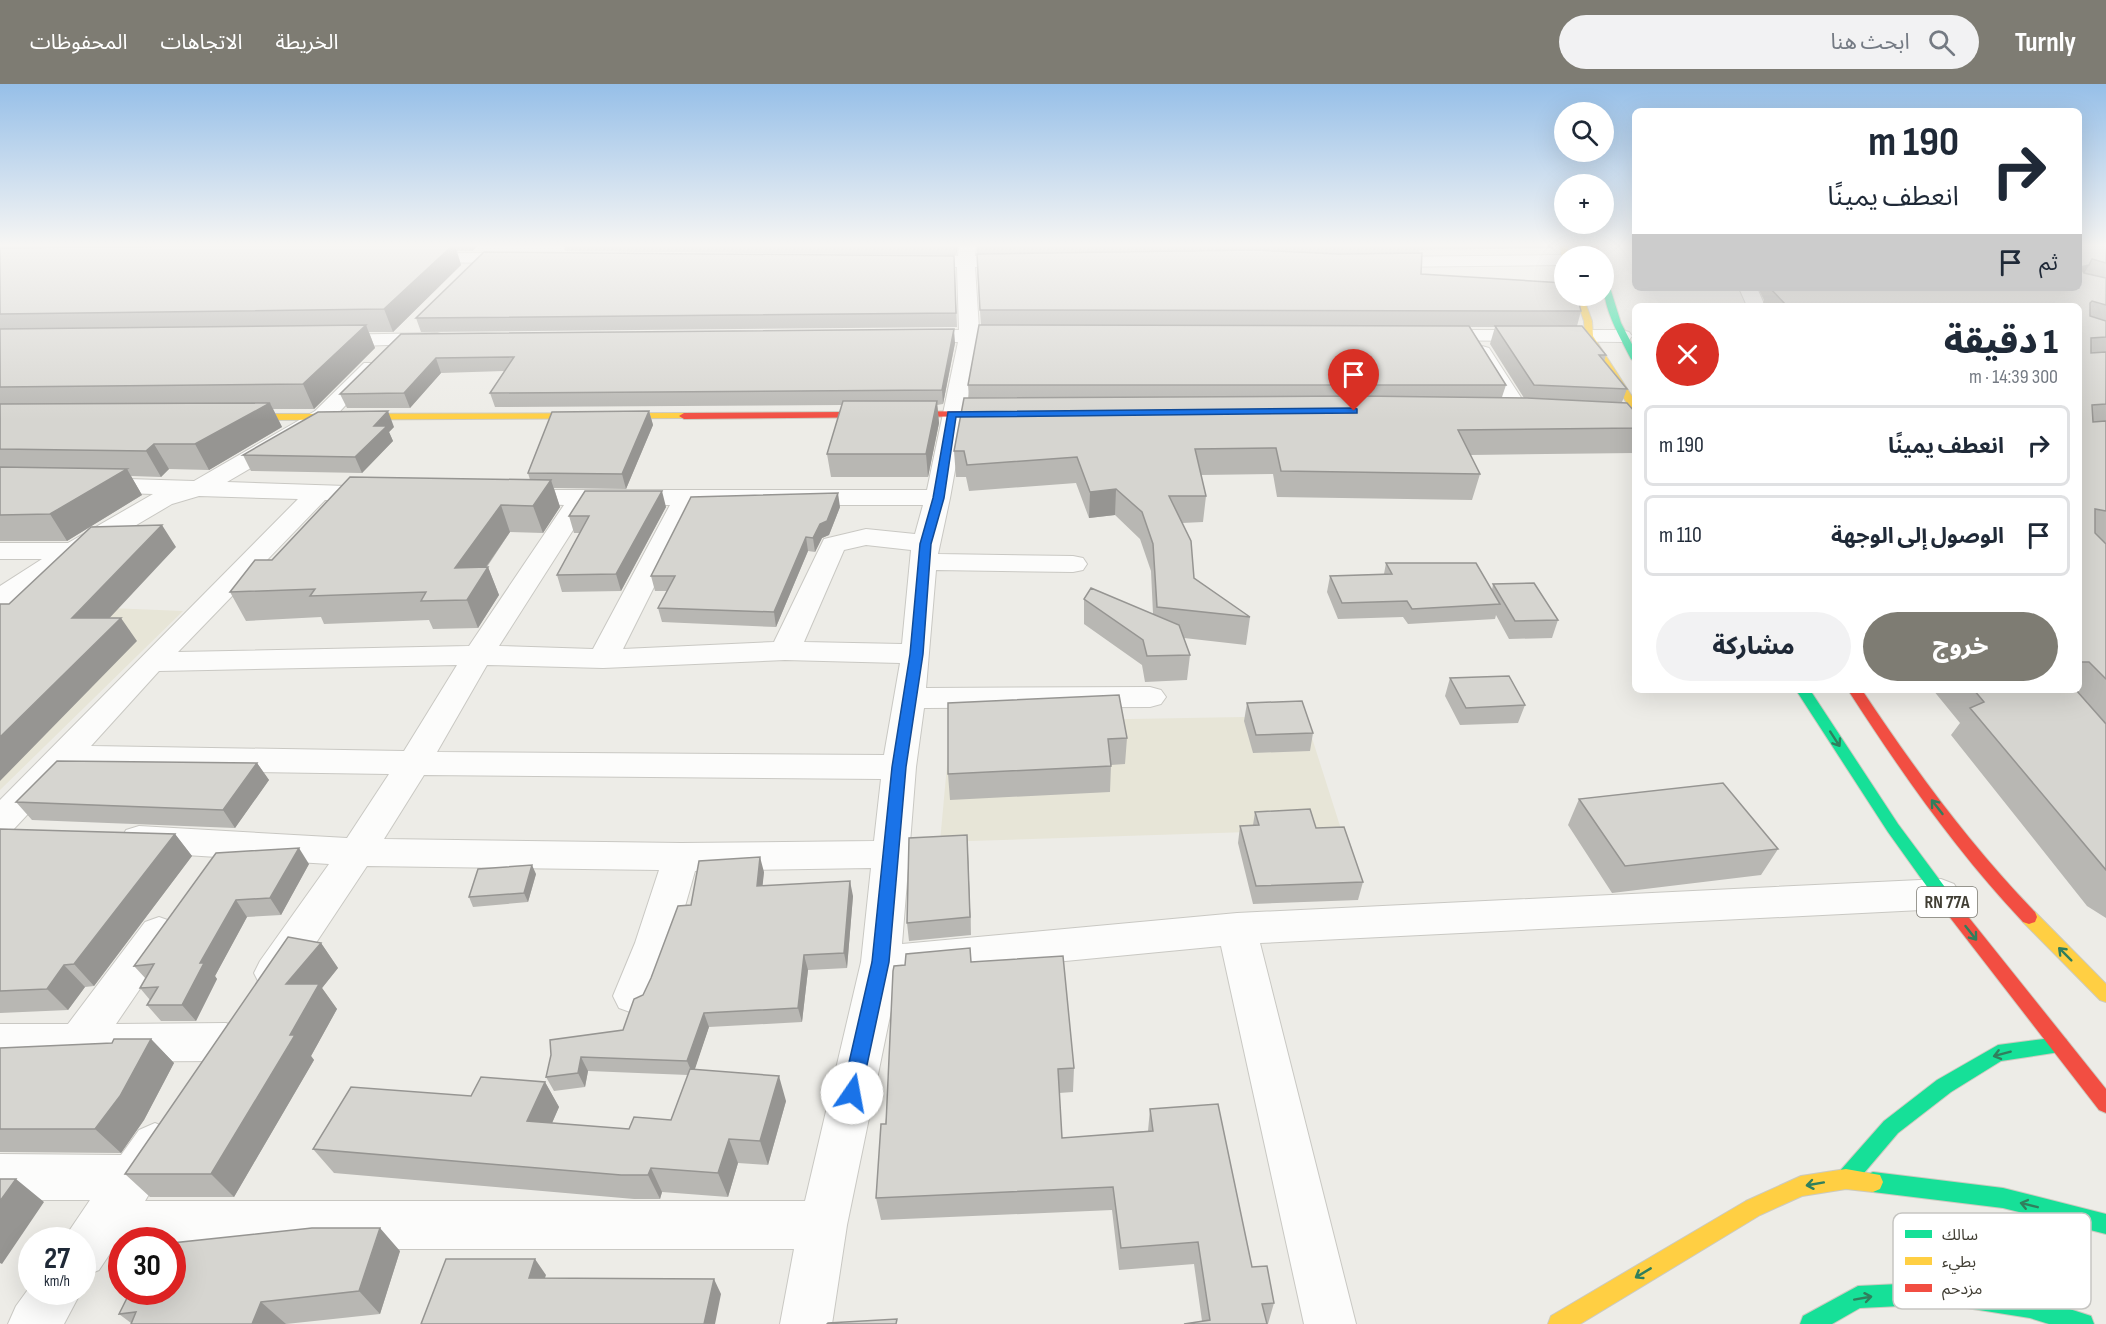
<!DOCTYPE html>
<html lang="ar">
<meta charset="utf-8">
<style>
body{margin:0;font-family:"Sofia Sans Condensed","Noto Sans Arabic",sans-serif;background:#f2f2f3;color:#1f2937;direction:rtl;height:100vh;display:flex;flex-direction:column;font-size:22px;white-space:nowrap}
*{box-sizing:border-box;margin:0}
p{font-size:20px;color:#747a83}
.icon{flex:none;width:33px;height:33px;fill:none;stroke:currentColor;stroke-width:2;stroke-linecap:round;stroke-linejoin:round}
.map{position:relative;flex:1;overflow:hidden;direction:ltr}
.sheet{position:absolute;left:1632px;top:219px;width:450px;height:390px;display:flex;flex-direction:column;background:#fff;border-radius:9px;box-shadow:0 6px 24px #0002;direction:rtl}
.sheet>*{flex:none}
.hud{position:absolute;left:1632px;top:24px;width:450px;height:183px;border-radius:9px;box-shadow:0 6px 24px #0002;direction:rtl;background:#fff;color:#1f2937;overflow:hidden}
.buttons{position:absolute;left:1554px;top:18px;display:grid;gap:12px}
.buttons a{display:grid;place-items:center;width:60px;height:60px;border-radius:50%;background:#fff;box-shadow:0 6px 24px #0002;font-size:30px}
.speed{position:absolute;left:18px;top:1143px;display:flex;gap:12px;font-size:30px;font-weight:700;text-align:center}
.speed>*{display:grid;place-content:center;width:78px;height:78px;border-radius:50%;background:#fff;box-shadow:0 6px 24px #0002;line-height:1}
.speed small{font-size:15px;font-weight:400}
.speed .limit{border:9px solid #d22;background:#fff;color:#111}
.pin{position:absolute;display:grid;place-items:center;width:51px;height:51px;color:#fff;margin:-62px -26px;border-radius:50% 50% 50% 0;rotate:-45deg;box-shadow:0 0 6px #0007}
.pin .icon{rotate:45deg}
.me{position:absolute;width:66px;margin:-33px;rotate:12deg;stroke-linejoin:round;filter:drop-shadow(0 0 4px #0008)}
.turn{display:flex;align-items:center;gap:21px;height:126px;padding:0 24px;font-size:27px}
.turn .icon{width:78px;height:78px;stroke-width:2.5}
.turn b{display:block;font-size:42px;line-height:51px}
.then{display:flex;align-items:center;height:57px;padding:0 24px;background:#0003;gap:12px;font-size:22px}
.round{display:grid;place-items:center;flex:none;width:63px;height:63px;border-radius:32px;background:#f2f2f3}
.headline{display:flex;align-items:center;justify-content:space-between;height:102px;padding:0 24px}
h1{font-size:36px;font-weight:800;line-height:45px}
.cta{display:flex;gap:12px;margin-top:auto;padding:12px 24px}
.cta a{flex:1;height:69px;border-radius:36px;background:#7e7c73;color:#fff;font-size:24px;font-weight:800;line-height:69px;text-align:center}
.cta a+a{background:#f2f2f3;color:#1f2937}
ul{padding:0;list-style:none}
li{display:flex;align-items:center;gap:18px;height:81px;margin:0 12px 9px;padding:0 12px;border:3px solid #e0e1e3;border-radius:9px}
li div{flex:1}
li b{display:block;font-size:22px}
li em{font-style:normal}
header{display:flex;align-items:center;gap:36px;box-sizing:border-box;height:84px;padding:0 30px;background:#7e7c73;color:#fff}
header strong{font-size:28px}
nav{display:flex;gap:33px;margin-inline-start:auto;font-size:21px}
.search{width:420px;height:54px;background:#f2f2f3;display:flex;align-items:center;gap:15px;box-sizing:border-box;padding:0 21px;border-radius:33px;color:#747a83;font-size:22px}
.map>svg:first-child{display:block}
.education{fill:#e7e5d7}
.lines{fill:none;stroke-linecap:round;stroke-linejoin:round}
.street-casing{stroke:#c9c8c3;stroke-width:2}
.fast-casing{stroke:#cccabf;stroke-width:2}
.slow-casing{stroke:#cccabf;stroke-width:2}
.jam-casing{stroke:#cccabf;stroke-width:2}
.street{fill:#fcfcfb;fill-rule:evenodd}
.fast{fill:#16e098;fill-rule:evenodd}
.slow{fill:#ffcf43;fill-rule:evenodd}
.jam{fill:#f24e42;fill-rule:evenodd}
.wall{fill:#b8b7b3;fill-rule:evenodd}
.shaded-wall{fill:#969592}
.building{fill:#d6d5d0;stroke:#969592;stroke-width:1.5}
.oneway{stroke:#307f5d}
.route{fill:#1a73e8;stroke:#114b97;stroke-width:1.5}
.labels{text-anchor:middle;stroke-width:5;stroke-linejoin:round;paint-order:stroke}
.shield{fill:#fff;stroke:#7b7972;stroke-width:1.5}
.shield-label{font-size:18px;font-weight:bold;fill:#423f35}
.key{fill:#fff;stroke:#c6c5c2;stroke-width:1.5}
.key-label{font-size:16px;fill:#423f35}
</style>
<header>
<strong>Turnly</strong>
<div class="search"><svg class="icon" aria-label="search" viewBox="0 0 24 24"><circle cx="10" cy="10" r="6"/><path d="M15 15l6 6"/></svg>ابحث هنا</div>
<nav><a>الخريطة</a><a>الاتجاهات</a><a>المحفوظات</a></nav>
</header>
<div class="map">
<svg width="2106" height="1240" viewBox="0 0 2106 1240">
<rect width="100%" height="100%" fill="#edece7"/>
<path class="education" d="M36,521L183,527L0,706V551Z
M1305,632L1341,745L940,758L951,638Z"/>
<g class="lines">
<g class="street-casing">
<path id="street" d="M959,162H976L975,172L1027,173L1030,177L1021,182L975,183L979,245L1026,247L1029,251L1026,255L978,257L950,414L938,470L1073,472L1083,474L1087,480L1083,486L1073,488L936,486L926,604L1150,603L1161,606L1166,613L1161,620L1150,623L924,624L916,683L902,860L1237,829L1941,795L1954,800L1960,810L1954,820L1941,825L1260,859L1356,1240H1304L1221,862L898,893L847,1141L832,1240H780L794,1165H172V1156H122V1165H113L99,1186L82,1193V1156H63L90,1116H0V1070L121,1071L139,1046L155,1039L171,1046L178,1061L145,1117H805L861,878L871,784L695,787C682,834 669,880 647,924L633,929L619,924L613,912L635,859L659,786L367,782L288,901L274,906L260,901L254,889L260,877L329,780L139,768L126,764L121,755L126,746L139,742L347,754L389,690L70,685L12,747L0,751V716L298,415L199,412L172,420L82,473L10,520L0,522V502L42,475H0V459H68L153,410L94,408L85,406L82,401L85,396L94,394L194,397L315,327L364,279H378L381,283L331,337L227,398L377,403L386,405L389,410L386,415L377,417L325,416L178,568L469,562L564,421L505,418L502,413L505,408L514,406H927L958,258H913L906,256L903,252L906,248L913,246H959L957,183H912L903,178L912,173L958,172ZM589,421H670L593,565L499,562ZM695,421H923L915,450L866,445L824,455L774,558L623,565ZM866,461L911,466L902,560L804,558L844,466ZM785,576L900,579L884,671L437,668L487,581L603,584ZM457,581L404,667L91,662L159,587ZM424,691L881,695L874,757L681,759L384,755Z
M417,169H520L529,174L520,179L411,178L408,174L411,170Z
M1564,171L1570,172H1564V181L1379,183L1370,178L1379,173Z
M1739,204H1757L1765,222H1747Z
M1432,246H1622L1629,248L1632,252L1629,256L1622,258L1425,256L1422,252L1425,248Z
M437,249L444,251L447,255L444,259L331,263L324,261L321,257L324,253L331,251Z
M1482,262L1489,264L1531,329L1528,334H1512L1509,329L1472,268L1475,264Z
M159,833L173,838L178,849L116,940L226,939L241,945L247,958L241,971L226,977L0,978V940H68L145,838Z
M32,1200V1208H81L64,1240H8L16,1222Z"/>
</g>
<g class="fast-casing">
<path id="fast" d="M1604,195L1608,197L1621,239L1635,266V278L1631,275C1619,251 1601,222 1604,195Z
M1796,606H1810L1898,740L1950,810L1952,814L1950,818L1944,820L1938,818L1888,748Z
M2060,953L2066,955L2069,961L2066,967L2001,977L1951,1008L1898,1049L1853,1102L1846,1105L1839,1102L1836,1095L1839,1088L1884,1037L1937,996L1998,961Z
M1873,1088L2003,1104L2106,1130V1150L2003,1124L1873,1108L1866,1105L1863,1098L1866,1091Z
M1941,1198L2030,1212L2091,1232L2094,1240H2049L2030,1234L1941,1220L1860,1224L1832,1240H1800L1803,1232L1858,1202Z"/>
</g>
<g class="slow-casing">
<path id="slow" d="M1560,162H1568V172L1562,174Z
M1575,212H1583L1592,237L1593,252L1635,317V327L1630,324L1585,252L1584,237Z
M684,329L689,332L687,334L233,336L228,333L233,330Z
M2029,826L2035,828L2106,900V918L2100,916L2023,838L2021,833L2023,828Z
M1846,1085L1880,1091L1883,1098L1880,1105L1873,1108L1846,1105L1802,1112L1760,1131L1580,1240H1548L1551,1232L1746,1117L1801,1092Z"/>
</g>
<g class="jam-casing">
<path id="jam" d="M1591,162H1599V172H1593Z
M1006,327L1011,330L1009,332L684,335L679,332L684,329Z
M1848,606H1862C1914,684 1969,760 2035,828L2037,833L2035,838L2029,840L2023,838C1956,767 1901,688 1848,606Z
M1944,808L1950,810L2106,1005V1029L2099,1026L1938,818L1936,814L1938,810Z"/>
</g>
<use href="#street" class="street"/>
<use href="#fast" class="fast"/>
<use href="#slow" class="slow"/>
<use href="#jam" class="jam"/>
</g>
<path class="wall" d="M0,162H477L472,167H457L461,181L393,248H369L375,264L314,325H273L282,343L209,386L169,385L161,393L131,392L142,411L67,457H0Z
M564,162H958L956,171L565,167Z
M977,162H1554L1553,164L1420,166L1419,169L1421,190L1581,227L1577,242L1606,271L1604,278L1627,305L1622,318L1635,328V369L1470,371L1480,390L1472,416L1277,413L1273,390L1201,391L1206,412L1203,438L1182,439L1194,494L1250,533L1246,561L1184,554L1190,571L1187,596L1145,598L1142,581L1084,540V515L1153,530L1151,487L1140,455L1115,431L1089,434L1076,399L969,407L966,393H956L954,367L969,314L968,301L981,241L977,185ZM1470,243H1495L1490,260L1524,314L1502,313L1506,301Z
M2079,162H2106V834L2087,822L1951,651L1960,639L1933,606H2079V222H1762L1764,216L1758,204H2079Z
M954,172L957,243L421,248L416,234Z
M1708,204H1739L1738,206Z
M401,250L955,259L943,320L937,321L939,339L928,393H831L827,370L842,321L495,323L490,309L504,287L441,289L410,324H347L340,310Z
M649,327L653,341L626,405L554,404L560,423L543,449L510,448L487,483H488L499,511L478,544L433,545L429,536L324,540L321,533L246,537L230,508L272,476L530,396L528,389Z
M394,343L389,348L393,357L362,389L251,387L243,371Z
M666,423L621,507L562,508L557,491L580,449H574L569,432Z
M840,423L829,451L822,454L815,468L808,467L776,543L662,538L658,524L667,507H655L651,492Z
M1386,479L1492,506L1493,500L1558,536L1552,554L1509,555L1496,531L1495,535L1408,540L1403,533L1338,535L1327,508L1330,492L1384,490Z
M1450,594L1525,621L1518,639L1460,641L1445,612Z
M948,619L1127,654L1125,680L1111,681L1110,708L950,716L948,690Z
M1247,619L1313,649L1310,667L1253,669L1244,637Z
M257,679L269,696L235,744L32,736L16,718Z
M1579,715L1778,765L1761,791L1612,809L1568,741Z
M1255,728L1316,744L1363,798L1358,816L1253,820L1238,759L1240,742L1253,741Z
M0,745L175,750L192,772L94,902L85,903L68,926L0,929Z
M967,751L971,851L909,857L907,839Z
M216,769L309,780L281,831L247,833L215,892L217,895L196,937H161L147,921L150,916L140,904L146,895L134,882Z
M764,788L762,802L853,812L847,884L808,886L802,938L709,943L694,986L786,1017L768,1081L738,1079L728,1113L662,1108L660,1115H634L334,1089L313,1065L471,1012L545,998L559,1023L552,1039L629,1045L671,1036L688,991L588,987L585,1003L554,1007L546,993L623,946L643,911L691,821Z
M536,790L528,818L473,823L469,813Z
M321,859L338,884L322,904L337,925L311,972L314,976L234,1113H150L125,1090Z
M970,864L971,878L1074,984L1073,1008L1059,1009L1062,1054L1148,1047L1150,1025L1252,1183L1274,1219L1268,1240L1202,1237L1194,1180L1119,1186L1112,1126L881,1136L876,1114L905,881Z
M151,955L174,979L144,1036L121,1069L0,1068V964L112,959Z
M400,1167L380,1230L286,1240H131V1239L119,1230Z"/>
<path class="shaded-wall" d="M452,162H455L461,181L393,248L384,225Z
M471,162H477L472,167Z
M956,162H958L956,171Z
M2089,181L2079,198L2080,183Z
M366,241L375,264L314,325L303,300Z
M954,245L955,259L943,320L942,306Z
M436,274L441,289L410,324L404,309Z
M937,317L939,339L928,393L926,370Z
M270,319L282,343L209,386L195,360Z
M388,327L394,343L389,348L393,357L362,389L355,373L374,342Z
M649,327L653,341L626,405L622,390Z
M154,360L169,385L161,393L146,367Z
M127,385L142,411L67,457L50,430Z
M551,396L560,423L543,449L533,422Z
M1116,405L1115,431L1089,434L1090,408Z
M662,407L666,423L621,507L616,490Z
M838,409L840,423L829,451L822,454L815,468L813,454L820,440Z
M501,421L510,448L466,512L455,484Z
M162,441L176,463L88,557L72,534Z
M806,453L808,467L776,543L774,528Z
M488,483L499,511L478,544L467,516Z
M121,534L137,557L0,697V653Z
M257,679L269,696L235,744L223,726Z
M175,750L192,772L94,902L74,880Z
M967,751L968,769L971,851L970,833Z
M299,764L309,780L281,831L270,814Z
M760,773L764,788L761,817L757,802Z
M532,781L536,790L528,818L524,809Z
M850,797L853,812L847,884L844,869Z
M236,816L247,833L215,892L217,895L196,937L182,921L200,879Z
M321,859L338,884L322,904L337,925L311,972L314,976L234,1113L211,1090L290,951L286,900Z
M804,871L808,886L802,938L798,924Z
M64,881L85,903L68,926L47,905Z
M704,929L709,943L693,991L687,977Z
M151,955L174,979L144,1036L121,1069L95,1045Z
M581,973L588,987L585,1003L578,989Z
M779,992L786,1017L768,1081L760,1057Z
M545,998L559,1023L542,1062L527,1037Z
M729,1055L738,1079L728,1113L718,1089Z
M651,1084L662,1108L660,1115L648,1091Z
M16,1095L44,1118L2,1180L0,1179V1117Z
M380,1144L400,1167L380,1230L359,1207Z
M535,1175L546,1191L540,1209L529,1194Z
M714,1195L721,1210L715,1240H704Z
M261,1218L286,1240H252Z"/>
<path class="building" d="M198,162H452L384,225L0,230V164Z
M2079,162H2106V179L2092,175L2089,181L2080,183L2084,189L2106,194V221L2092,217L2090,219V232L2106,237V253L2091,254V269L2106,268V320L2092,321L2093,338L2106,337V427L2095,425V449L2106,460V595L2089,578H2079V222H1787L1770,204H2079Z
M1254,166L1338,170L1422,169L1421,190L1564,199V212H1577L1581,227L980,226L977,170Z
M484,168L954,172L956,229L416,234Z
M366,241L303,300L0,303V245Z
M979,241L1469,242L1506,301H968Z
M1495,242H1582L1606,271H1599L1627,305L1534,301Z
M954,245L942,306L490,309L514,273L436,274L404,309L340,310L401,250Z
M1359,312L1527,314L1627,319L1635,328V344L1458,346L1480,390L1281,387L1276,364L1195,365L1206,412H1169L1191,457L1194,494L1250,533L1157,523L1153,460L1142,428L1116,405L1090,408L1077,373L967,381L964,367H954L964,314Z
M843,317H937L926,370H827Z
M270,319L195,360H154L146,367L0,365V320Z
M388,327L374,342H387L355,373L243,371L318,328Z
M649,327L622,390L528,389L552,328Z
M0,383L127,385L50,430L0,431Z
M350,393L551,396L533,422L501,421L455,484L488,483L467,516L421,517L426,508L310,512L315,505L230,508L255,476H272Z
M585,407H662L616,490L557,491L589,432H569Z
M838,409L827,437L820,440L813,454L806,453L774,528L658,524L675,492H651L691,413Z
M162,441L72,534H121L0,653V520H9L91,443Z
M1386,479H1476L1500,520L1412,525L1407,517L1342,519L1330,492L1392,490Z
M1534,499L1558,536L1515,537L1493,500Z
M1091,504L1179,541L1190,571L1147,572L1143,556L1084,515Z
M1509,592L1525,621L1466,624L1450,594Z
M1974,606H2076L2106,640V786L1970,624L1984,618Z
M1119,611L1127,654L1108,655L1111,682L948,690V619Z
M1302,617L1313,649L1256,651L1247,619Z
M57,677L257,679L223,726L16,718Z
M1723,699L1778,765L1625,782L1579,715Z
M1310,725L1316,744L1344,743L1363,798L1256,802L1240,742L1259,741L1255,728Z
M0,745L175,750L74,880L64,881L47,905L0,907Z
M967,751L970,833L907,839L909,754Z
M299,764L270,814L236,816L200,879H204L182,921H147L158,903L140,904L154,880L134,882L216,769Z
M760,773L757,802L850,797L844,869L804,871L798,924L704,929L687,977L581,973L578,989L546,993L551,971L550,956L623,946L634,915L643,911L651,894L678,822L691,821L699,777Z
M532,781L524,809L469,813L478,785Z
M288,853L321,859L286,900H319L290,951H295L211,1090H125Z
M970,864L971,878L1063,872L1074,984L1058,985L1062,1054L1153,1047L1150,1025L1218,1020L1252,1183L1267,1182L1274,1219L1262,1220L1267,1240H1184L1210,1236L1198,1158L1121,1164L1113,1103L876,1114L881,1040H886L893,887L894,882L905,881L906,870Z
M114,955H151L120,1012L95,1045H0V964L112,959Z
M690,985L779,992L760,1057L729,1055L718,1089L651,1084L648,1091H621L313,1065L351,1003L471,1012L481,993L545,998L527,1037L629,1045L634,1033L671,1036Z
M0,1095H16L0,1117Z
M312,1144H380L359,1207L261,1218L252,1240H131L136,1228L119,1230L130,1208H172V1159Z
M446,1175H535L529,1194L714,1195L704,1240H421Z
M897,1235L896,1240H827L828,1239Z"/>
<defs><path id="oneway-shaft" d="M-6 0H5M1.5-3L5.5 0L1.5 3" fill="none" stroke-width="1.6" stroke-linecap="round" stroke-linejoin="round" transform="scale(1.5)"/></defs>
<g class="oneway">
<use href="#oneway-shaft" transform="translate(1835 655) rotate(57)"/>
<use href="#oneway-shaft" transform="translate(1937 723) rotate(-128)"/>
<use href="#oneway-shaft" transform="translate(1971 849) rotate(52)"/>
<use href="#oneway-shaft" transform="translate(2065 870) rotate(-135)"/>
<use href="#oneway-shaft" transform="translate(2002 970) rotate(165)"/>
<use href="#oneway-shaft" transform="translate(1815 1100) rotate(170)"/>
<use href="#oneway-shaft" transform="translate(2029 1121) rotate(-166)"/>
<use href="#oneway-shaft" transform="translate(1643 1189) rotate(149)"/>
<use href="#oneway-shaft" transform="translate(1863 1214) rotate(-10)"/>
</g>
<linearGradient id="sky" x2="0" y2="1"><stop stop-color="#96bfe8"/><stop offset="0.48" stop-color="#f7f6f4"/><stop offset="1" stop-color="#f7f6f4" stop-opacity="0"/></linearGradient>
<rect width="2106" height="336" fill="url(#sky)"/>
<path class="route" d="M1354,324L1357,325V329L956,333L944,414L931,460L923,570L906,683L889,878L861,1009L858,1015L852,1018L845,1015L842,1009L872,878L892,683L910,570L920,460L933,414L948,328Z"/>
<g class="labels">
<rect class="shield" x="1917" y="803" width="60" height="30" rx="4.5"/>
<g class="shield-label">
<text x="1947" y="824">RN 77A</text>
</g>
</g>
<rect x="1893" y="1129" width="198" height="96" rx="9" class="key"/>
<rect x="1905" y="1146" width="27" height="8" fill="#16e098"/>
<rect x="1905" y="1173" width="27" height="8" fill="#ffcf43"/>
<rect x="1905" y="1200" width="27" height="8" fill="#f24e42"/>
<g class="key-label">
<text x="1942" y="1156">سالك</text>
<text x="1942" y="1183">بطيء</text>
<text x="1942" y="1210">مزدحم</text>
</g>
</svg>
<div class="buttons">
<a><svg class="icon" aria-label="search" viewBox="0 0 24 24"><circle cx="10" cy="10" r="6"/><path d="M15 15l6 6"/></svg></a>
<a>+</a>
<a>−</a>
</div>
<div class="speed"><div>27<small>km/h</small></div><div class="limit">30</div></div>
<div class="pin" style="left:1354px;top:327px;background:#d93025"><svg class="icon" aria-label="arrive" viewBox="0 0 24 24"><path d="M6 21V4h12l-3 4 3 4H6"/></svg></div>
<svg class="me" style="left:852px;top:1009px" viewBox="-20 -20 40 40"><circle r="19" fill="#fff"/><path d="M0-13L10 11 0 6-10 11z" fill="#1a73e8"/></svg>
<div class="hud">
<div class="turn"><svg class="icon" aria-label="right" viewBox="0 0 24 24"><path d="M7 20v-9h11M14 6l5 5-5 5"/></svg><div><b>190 m</b>انعطف يمينًا</div></div>
<div class="then">ثم<svg class="icon" aria-label="arrive" viewBox="0 0 24 24"><path d="M6 21V4h12l-3 4 3 4H6"/></svg></div>
</div>
<section class="sheet">
<div class="headline"><div><h1>1 دقيقة</h1><p>300 m · 14:39</p></div><a class="round" style="background:#d93025;color:#fff"><svg class="icon" aria-label="close" viewBox="0 0 24 24"><path d="M6 6l12 12M18 6L6 18"/></svg></a></div>
<ul>
<li><svg class="icon" aria-label="right" viewBox="0 0 24 24"><path d="M7 20v-9h11M14 6l5 5-5 5"/></svg><div><b>انعطف يمينًا</b></div><em>190 m</em></li>
<li><svg class="icon" aria-label="arrive" viewBox="0 0 24 24"><path d="M6 21V4h12l-3 4 3 4H6"/></svg><div><b>الوصول إلى الوجهة</b></div><em>110 m</em></li>
</ul>
<div class="cta"><a>خروج</a><a>مشاركة</a></div>
</section>
</div>
